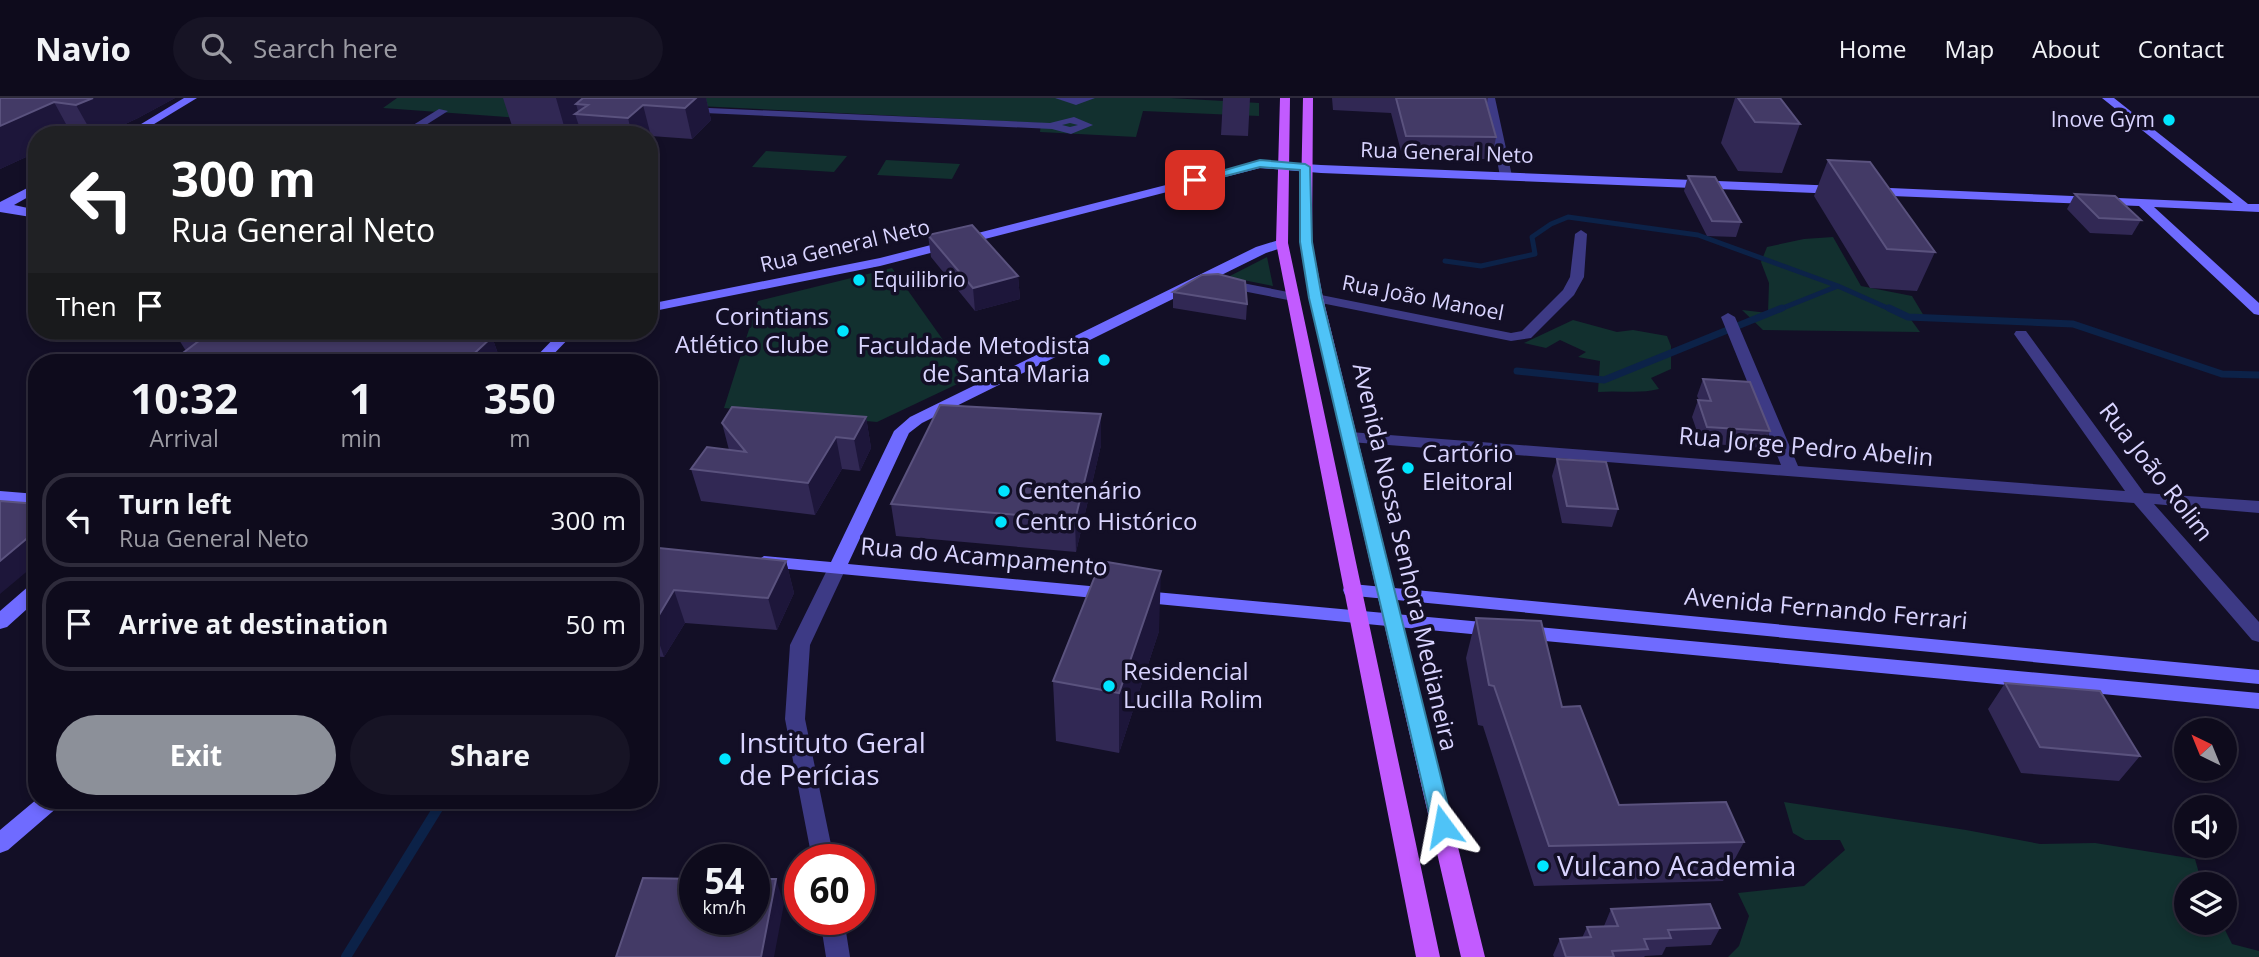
<!DOCTYPE html>
<meta charset="utf-8">
<style>
body{margin:0;font-family:"Open Sans",sans-serif;background:#171425;color:#f1f3f6;height:100vh;display:flex;flex-direction:column;font-size:26px;white-space:nowrap}
*{box-sizing:border-box;margin:0}
p{font-size:23px;color:#9b9ba3}
.icon{flex:none;width:38px;height:38px;fill:none;stroke:currentColor;stroke-width:2;stroke-linecap:round;stroke-linejoin:round}
.map{position:relative;flex:1;overflow:hidden}
.drawer{position:absolute;left:28px;top:256px;width:630px;height:455px;display:flex;flex-direction:column;background:#0e0b1c;border-radius:28px;box-shadow:0 4px 10px #0003,0 0 0 2px #2e2b3b}
.drawer>*{flex:none}
.top-card{position:absolute;left:28px;top:28px;width:630px;height:214px;border-radius:28px;box-shadow:0 4px 10px #0003,0 0 0 2px #2e2b3b;background:#202124;color:#fff;overflow:hidden}
.needle{width:46px;rotate:317deg}
.buttons{position:absolute;left:2174px;top:620px;display:grid;gap:14px}
.buttons a{display:grid;place-items:center;width:63px;height:63px;border-radius:50%;background:#0e0b1c;box-shadow:0 4px 10px #0003,0 0 0 2px #2e2b3b;font-size:35px}
.speed{position:absolute;left:679px;top:746px;display:flex;gap:14px;font-size:35px;font-weight:700;text-align:center}
.speed>*{display:grid;place-content:center;width:91px;height:91px;border-radius:50%;background:#0e0b1c;box-shadow:0 4px 10px #0003,0 0 0 2px #2e2b3b;line-height:1}
.speed small{font-size:18px;font-weight:400}
.speed .limit{border:10px solid #d22;background:#fff;color:#111}
.pin{position:absolute;display:grid;place-items:center;width:60px;height:60px;color:#fff;margin:-30px;border-radius:14px;box-shadow:0 4px 10px #0006}
.me{position:absolute;width:77px;margin:-38px;rotate:347deg;stroke-linejoin:round;filter:drop-shadow(0 0 5px #0008)}
.turn{display:flex;align-items:center;gap:24px;height:147px;padding:0 28px;font-size:32px}
.turn .icon{width:91px;height:91px;stroke-width:2.5}
.turn b{display:block;font-size:49px;line-height:60px}
.then{display:flex;align-items:center;height:66px;padding:0 28px;background:#0003;gap:14px;font-size:26px}
.eta{display:flex;justify-content:space-evenly;align-items:center;height:119px;text-align:center}
.eta b{font-size:42px;font-weight:700;line-height:49px}
.button{display:flex;gap:14px;margin-top:auto;padding:14px 28px}
.button a{flex:1;height:80px;border-radius:42px;background:#8c9099;color:#fff;font-size:28px;font-weight:700;line-height:80px;text-align:center}
.button a+a{background:#171425;color:#f1f3f6}
ul{padding:0;list-style:none}
li{display:flex;align-items:center;gap:21px;height:94px;margin:0 14px 10px;padding:0 14px;border:4px solid #2e2b3b;border-radius:28px}
li div{flex:1}
li b{display:block;font-size:26px}
li em{font-style:normal}
header{display:flex;align-items:center;gap:42px;box-sizing:border-box;height:98px;padding:0 35px;background:#0e0b1c;border-bottom:2px solid #2e2b3b}
header strong{font-size:33px}
nav{display:flex;gap:38px;margin-inline-start:auto;font-size:24px}
.search{width:490px;height:63px;background:#171425;display:flex;align-items:center;gap:18px;box-sizing:border-box;padding:0 24px;border-radius:38px;color:#9b9ba3;font-size:26px}
.map>svg:first-child{display:block}
.green{fill:#12302f}
.lines{fill:none;stroke-linecap:round;stroke-linejoin:round}
.stream-far2{stroke:#0c2248;stroke-width:5}
.stream-far1{stroke:#0c2248;stroke-width:7}
.stream{stroke:#0c2248;stroke-width:10}
.street{fill:#3d3a85;fill-rule:evenodd}
.secondary{fill:#6f6bff;fill-rule:evenodd}
.primary{fill:#c25bff;fill-rule:evenodd}
.wall{fill:#312854}
.shaded-wall{fill:#1d163a}
.building{fill:#433a66;stroke:#5a527e;stroke-width:2}
.route{fill:#4fc3f7;stroke:#337fa1;stroke-width:2}
.poi-dot{fill:#00e5ff;stroke:#130f26;stroke-width:2.5}
.labels{text-anchor:middle;stroke-width:7;stroke-linejoin:round;paint-order:stroke}
.far-poi-label{font-size:21px;fill:#d9d4ff;stroke:#130f26;text-anchor:end}
.far-street-label{font-size:21px;fill:#d9d4ff;stroke:#130f26}
.poi-label{font-size:24px;fill:#d9d4ff;stroke:#130f26;text-anchor:start}
.street-label{font-size:24px;fill:#d9d4ff;stroke:#130f26}
.near-poi-label{font-size:28px;fill:#d9d4ff;stroke:#130f26;text-anchor:start}
</style>
<header>
<strong>Navio</strong>
<div class="search"><svg class="icon" aria-label="search" viewBox="0 0 24 24"><circle cx="10" cy="10" r="6"/><path d="M15 15l6 6"/></svg>Search here</div>
<nav><a>Home</a><a>Map</a><a>About</a><a>Contact</a></nav>
</header>
<div class="map">
<svg width="2259" height="859" viewBox="0 0 2259 859">
<rect width="100%" height="100%" fill="#130f26"/>
<path class="green" d="M397,0H1170L1259,5V18L1143,13L1136,39L1040,34L1041,25L638,5L519,20L383,10Z
M766,53L847,58L834,74L752,69Z
M886,62L960,66L952,81L877,77Z
M1833,139L1861,188L1912,198L1924,218L1909,219L1920,234L1763,232L1742,212L1768,215L1769,185L1761,164L1767,149L1804,141Z
M1267,159L1273,188L1228,179Z
M892,170L970,280L877,324L724,310L758,203Z
M1573,222L1617,234L1633,232L1667,238L1671,248V271L1651,280L1659,291C1640,296 1618,292 1598,294L1600,263L1578,259L1586,254L1560,242L1546,250L1524,245Z
M1784,704L1966,732L2040,746L2095,745L2195,761L2202,786H2186V824H2221L2232,846L2259,853V859H1728L1739,848L1749,818L1738,795L1804,788L1845,752L1840,742H1805L1793,735Z"/>
<g class="lines">
<path class="stream-far2" d="M1445,163L1481,168L1535,156L1532,139L1551,126L1568,119L1698,137L1838,188
M1778,212L1838,188L1892,212"/>
<path class="stream-far1" d="M1889,210L1908,219L2073,226L2222,276L2259,277
M1517,273L1604,282L1782,210"/>
<path class="stream" d="M346,859L443,702"/>
<path class="street" d="M1055,0H1095L1076,7Z
M1485,0H1495L1512,78L1510,81L1500,78Z
M687,9L1050,25L1074,19L1093,27L1071,36L1052,31L683,14V10ZM1070,25L1078,27L1070,29L1062,27Z
M439,11L448,13L410,37H397Z
M1581,132L1587,136L1584,179L1574,197L1531,240L1511,243L1316,204L1309,200L1316,196L1511,235L1522,233L1563,192L1570,179L1575,136Z
M1222,181L1293,195L1300,199L1293,203L1217,188V182Z
M1728,215L1735,219L1798,368L2125,393L2014,236L2016,233H2026L2144,395L2259,403V415L2154,406L2259,524V544L2252,542L2134,405L1350,344L1342,339L1350,334L1781,367L1721,219Z
M837,464L843,466L846,470L810,547L805,621L834,761H812L785,621L790,547L828,470L831,466Z
M820,821H844L850,859H826Z"/>
<path class="secondary" d="M184,0H197L136,37H123Z
M610,0H621L580,37H568Z
M2102,0H2114L2248,106H2259V114L2154,109L2259,205V217L2254,216L2139,108L1867,97L1861,93L1867,89L2233,105Z
M1260,63L1321,67L1839,88L1845,92L1839,96L1321,75L1260,70L880,168L649,214V206L880,160Z
M37,85V94L14,107L37,112V120L0,114V104Z
M1282,141L1288,145L1287,148L1266,155L922,325L909,335L848,466L2259,595V611L758,468L755,464L764,458L831,464L894,333L910,319L1256,149Z
M561,233H576L546,264H531Z
M0,393L37,396V406L0,403Z
M37,486V502L7,529L0,531V513L30,487Z
M1352,486L2259,572V586L1345,497L1343,492L1345,487Z
M37,701L62,702L59,708L8,752L0,755V732Z"/>
<path class="primary" d="M1280,0H1290L1288,145L1440,859H1416L1276,145Z
M1303,0H1313L1312,144L1323,200L1485,859H1461L1309,200L1300,144Z"/>
</g>
<path class="wall" d="M0,0H175L138,20L102,37H37V54L0,71Z
M503,0H706L711,22L692,41L651,38L649,37H581L578,25L566,35L513,31Z
M1223,0H1250L1248,38L1221,37Z
M1332,0H1488L1487,5L1496,39L1492,61H1403L1391,15L1333,12Z
M1735,0H1780L1800,26L1782,75L1738,73L1721,45Z
M1828,62L1935,154L1917,193L1870,190L1814,98Z
M1688,78L1741,124L1736,139L1707,138L1684,93Z
M2075,96L2141,122L2132,137L2090,135L2067,111Z
M928,137L1018,178L1020,201L975,213L931,159Z
M1173,194L1247,206L1246,222L1173,210Z
M466,233L462,236L492,239L501,264H171L186,253L176,237Z
M1703,281L1770,333L1763,350L1701,345L1692,319L1698,302H1699L1697,298Z
M866,319L871,350L860,373L842,371L815,417L701,403L691,371L729,352L722,325Z
M1101,347L1076,454L896,438L891,406Z
M1557,361L1618,411L1612,429L1562,425L1552,378Z
M649,449L786,463L794,495L777,532L685,525L664,559L649,558Z
M1476,520L1562,609L1619,707L1744,744L1723,783L1534,788L1483,628L1478,627L1466,560Z
M1159,533L1119,655L1056,643L1053,583Z
M2005,585L2140,658L2119,683L2021,675L1988,611Z
M1611,811L1720,830L1711,847L1666,849L1662,857L1645,858L1644,859H1554L1553,857L1560,841L1582,840L1587,829L1604,828Z"/>
<path class="shaded-wall" d="M93,0H175L138,20L102,37H93L76,7Z
M556,0H586L588,7L576,6L579,17L575,16L578,25L566,35Z
M696,0H706L711,22L692,41L685,10Z
M54,4L72,37H37V54L0,71V28Z
M643,7L651,38L649,39V37H632L628,20Z
M304,32L306,37H296Z
M1018,178L1020,201L975,213L973,190Z
M284,233H330L296,262L282,238V235Z
M424,233H466L435,259Z
M492,239L501,264H465Z
M1101,316V347L1076,454L1075,422Z
M866,319L871,350L860,373L854,341Z
M836,339L842,371L815,417L808,385Z
M37,432V465L0,496V463Z
M786,463L794,495L777,532L768,500Z
M1161,473L1159,533L1119,655V595Z
M674,492L685,525L664,559L653,527Z
M776,781L784,806L774,859H761Z"/>
<path class="building" d="M0,0H93L76,7L54,4L0,28Z
M583,0H696L685,10L643,7L628,20L575,16L588,7L576,6Z
M1396,0H1485L1496,39L1406,38Z
M1738,0H1780L1800,26L1755,24Z
M264,29L304,32L296,37H250Z
M1828,62L1870,64L1935,154L1887,151Z
M1688,78L1715,79L1741,124L1712,123Z
M2075,96L2115,98L2141,122L2099,120Z
M972,127L1018,178L973,190L928,137Z
M1218,176L1245,183L1247,206L1173,194L1202,177Z
M182,233H284L282,235V238H302L308,233H435L492,239L465,264H365L345,262L342,264H171L204,239L176,237Z
M1703,281L1750,284L1770,333L1707,329L1698,302L1711,303Z
M940,307L1101,316L1075,422L891,406Z
M732,309L866,319L854,341L836,339L808,385L691,371L707,349L746,354L722,325Z
M1557,361L1606,364L1618,411L1567,408Z
M0,403L37,406V432L0,463Z
M649,449L786,463L768,500L674,492L653,527L649,526Z
M1101,463L1161,473L1119,595L1053,583Z
M1476,520L1541,523L1562,609L1580,608L1619,707L1726,704L1744,744L1549,748L1494,588L1489,587Z
M2005,585L2100,593L2140,658L2040,649Z
M643,780L695,781V821H754V781H776L761,859H616Z
M1710,806L1720,830L1668,832L1671,840L1644,841L1648,851L1612,853L1614,859H1566L1560,841L1591,839L1587,829L1618,828L1611,811Z"/>
<path class="route" d="M1260,62L1305,66L1310,69L1312,144L1322,200L1453,728L1450,734L1443,737L1435,734L1432,728L1309,200L1300,144V72L1260,69L1195,86L1190,82Z"/>
<g class="poi-dot">
<circle cx="2169" cy="22" r="7"/>
<circle cx="859" cy="182" r="7"/>
<circle cx="843" cy="233" r="7"/>
<circle cx="1104" cy="262" r="7"/>
<circle cx="1408" cy="370" r="7"/>
<circle cx="1004" cy="393" r="7"/>
<circle cx="1001" cy="424" r="7"/>
<circle cx="1109" cy="588" r="7"/>
<circle cx="725" cy="661" r="7"/>
<circle cx="1543" cy="768" r="7"/>
</g>
<g class="labels">
<g class="far-poi-label">
<text x="2155" y="29">Inove Gym</text>
<text x="873" y="189" text-anchor="start">Equilibrio</text>
</g>
<g class="far-street-label">
<text transform="translate(1447 55) rotate(2)" y="7">Rua General Neto</text>
<text transform="translate(845 148) rotate(-13)" y="7">Rua General Neto</text>
<text transform="translate(1423 200) rotate(11)" y="7">Rua João Manoel</text>
</g>
<g class="poi-label">
<text x="829" y="227" text-anchor="end">Corintians<tspan x="829" dy="28">Atlético Clube</tspan></text>
<text x="1090" y="256" text-anchor="end">Faculdade Metodista<tspan x="1090" dy="28">de Santa Maria</tspan></text>
<text x="1422" y="364">Cartório<tspan x="1422" dy="28">Eleitoral</tspan></text>
<text x="1018" y="401">Centenário</text>
<text x="1015" y="432">Centro Histórico</text>
<text x="1123" y="582">Residencial<tspan x="1123" dy="28">Lucilla Rolim</tspan></text>
</g>
<g class="street-label">
<text transform="translate(1806 349) rotate(5)" y="8">Rua Jorge Pedro Abelin</text>
<text transform="translate(2156 374) rotate(52)" y="8">Rua João Rolim</text>
<text transform="translate(984 459) rotate(5)" y="8">Rua do Acampamento</text>
<text transform="translate(1405 459) rotate(77)" y="8">Avenida Nossa Senhora Medianeira</text>
<text transform="translate(1826 511) rotate(5)" y="8">Avenida Fernando Ferrari</text>
</g>
<g class="near-poi-label">
<text x="739" y="655">Instituto Geral<tspan x="739" dy="32">de Perícias</tspan></text>
<text x="1557" y="778">Vulcano Academia</text>
</g>
</g>
</svg>
<div class="buttons">
<a><svg class="needle" viewBox="-14 -14 28 28"><path d="M0-13l5 13h-10z" fill="#e53935"/><path d="M0 13l5-13h-10z" fill="#9b9ba3"/></svg></a>
<a><svg class="icon" aria-label="sound" viewBox="0 0 24 24"><path d="M4 9h4l5-4v14l-5-4H4zM17 9q2 3 0 6"/></svg></a>
<a><svg class="icon" aria-label="layers" viewBox="0 0 24 24"><path d="M12 4l9 5-9 5-9-5zM3 14l9 5 9-5"/></svg></a>
</div>
<div class="speed"><div>54<small>km/h</small></div><div class="limit">60</div></div>
<div class="pin" style="left:1195px;top:82px;background:#d93025"><svg class="icon" aria-label="arrive" viewBox="0 0 24 24"><path d="M6 21V4h12l-3 4 3 4H6"/></svg></div>
<svg class="me" style="left:1443px;top:728px" viewBox="-20 -20 40 40"><path d="M0-17L14 15 0 8-14 15z" fill="#4fc3f7" stroke="#fff" stroke-width="4"/></svg>
<div class="top-card">
<div class="turn"><svg class="icon" aria-label="left" viewBox="0 0 24 24"><path d="M17 20v-9H6M10 6l-5 5 5 5"/></svg><div><b>300 m</b>Rua General Neto</div></div>
<div class="then">Then<svg class="icon" aria-label="arrive" viewBox="0 0 24 24"><path d="M6 21V4h12l-3 4 3 4H6"/></svg></div>
</div>
<section class="drawer">
<div class="eta">
<div><b>10:32</b><p>Arrival</p></div>
<div><b>1</b><p>min</p></div>
<div><b>350</b><p>m</p></div>
</div>
<ul>
<li><svg class="icon" aria-label="left" viewBox="0 0 24 24"><path d="M17 20v-9H6M10 6l-5 5 5 5"/></svg><div><b>Turn left</b><p>Rua General Neto</p></div><em>300 m</em></li>
<li><svg class="icon" aria-label="arrive" viewBox="0 0 24 24"><path d="M6 21V4h12l-3 4 3 4H6"/></svg><div><b>Arrive at destination</b></div><em>50 m</em></li>
</ul>
<div class="button"><a>Exit</a><a>Share</a></div>
</section>
</div>
